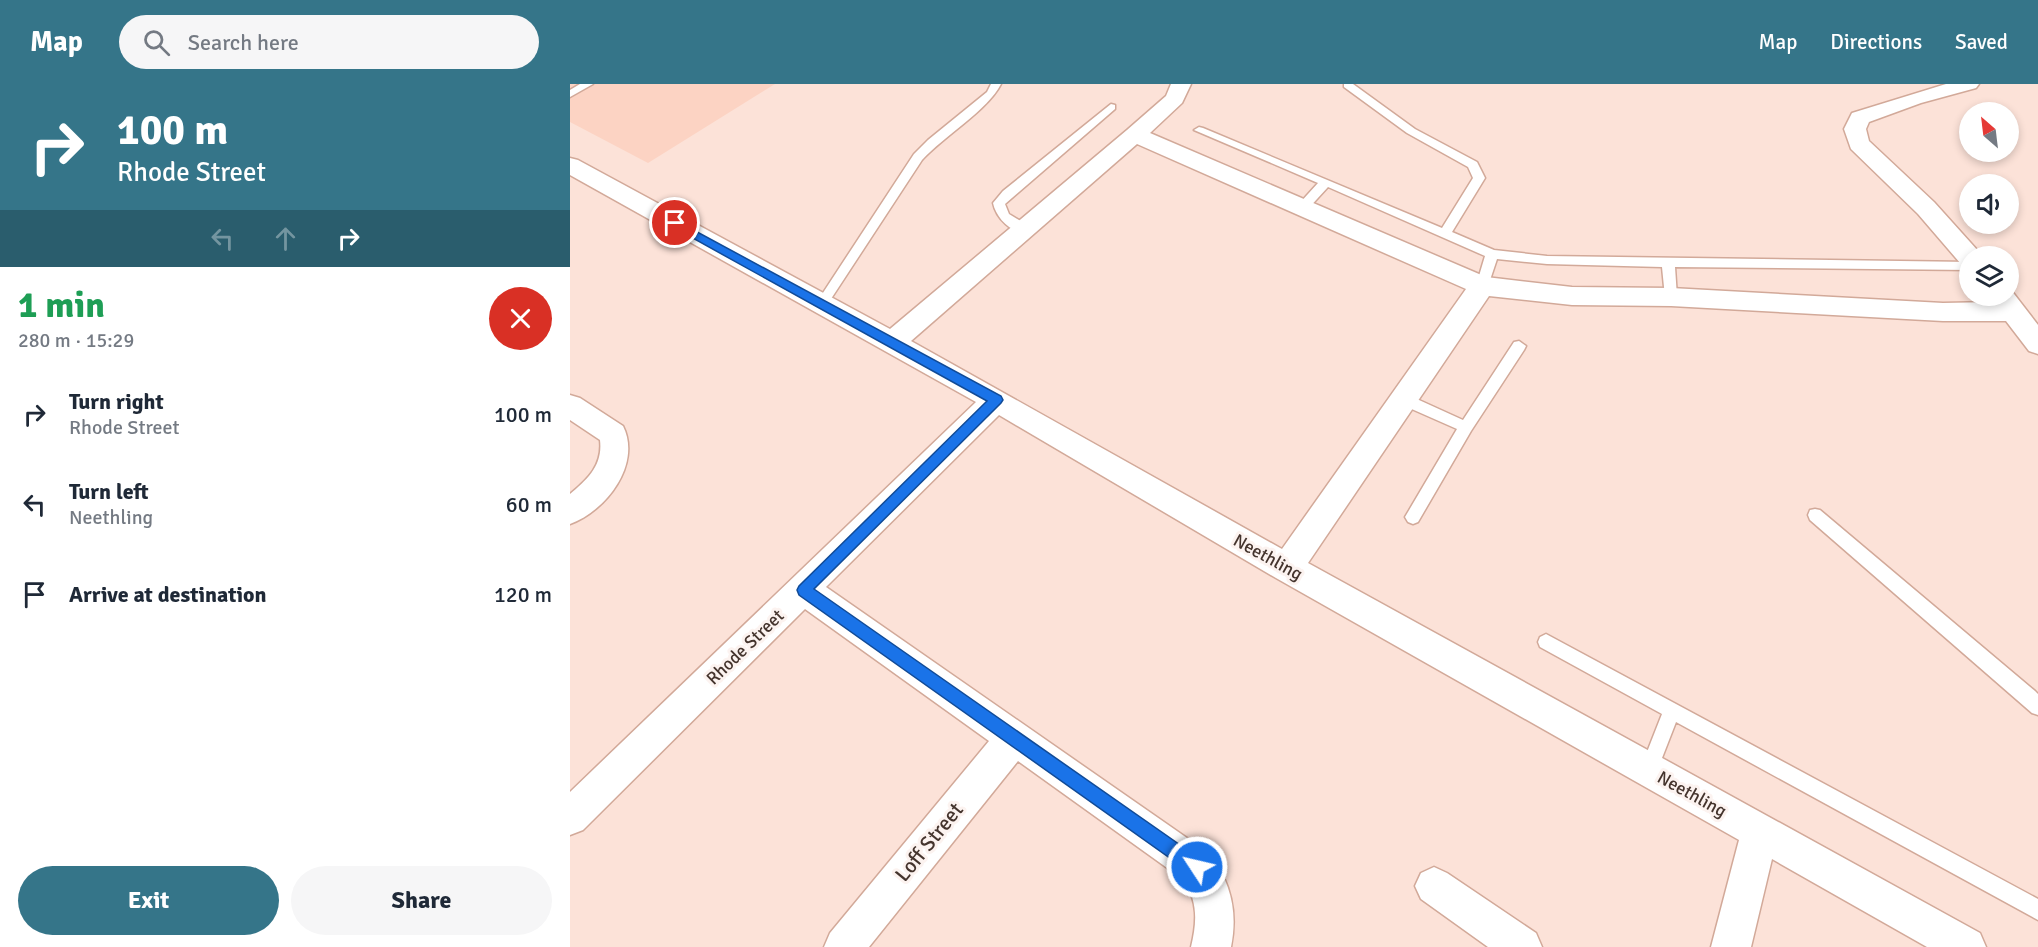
<!DOCTYPE html>
<meta charset="utf-8">
<style>
body{margin:0;font-family:Signika,sans-serif;background:#f6f6f7;color:#1f2937;height:100vh;display:flex;flex-direction:column;font-size:22px;white-space:nowrap}
*{box-sizing:border-box;margin:0}
p{font-size:20px;color:#747a83}
.icon{flex:none;width:33px;height:33px;fill:none;stroke:currentColor;stroke-width:2;stroke-linecap:round;stroke-linejoin:round}
.map{position:relative;flex:1;overflow:hidden}
.panel{display:flex;flex-direction:column;background:#fff;width:570px}
.panel>*{flex:none}
.hud{background:#357589;color:#fff;overflow:hidden}
.needle{width:39px;rotate:332deg}
.fabs{position:absolute;left:1389px;top:18px;display:grid;gap:12px}
.fabs a{display:grid;place-items:center;width:60px;height:60px;border-radius:50%;background:#fff;box-shadow:0 3px 9px #0003;font-size:30px}
.pin{position:absolute;display:grid;place-items:center;width:51px;height:51px;color:#fff;margin:-26px;border:3px solid #fff;border-radius:50%;box-shadow:0 2px 6px #0007}
.me{position:absolute;width:66px;margin:-33px;rotate:305deg;stroke-linejoin:round;filter:drop-shadow(0 0 4px #0008)}
.turn{display:flex;align-items:center;gap:21px;height:126px;padding:0 18px;font-size:27px}
.turn .icon{width:78px;height:78px;stroke-width:2.5}
.turn b{display:block;font-size:42px;line-height:51px}
.lanes{display:flex;align-items:center;height:57px;padding:0 18px;background:#0003;justify-content:center;gap:30px;direction:ltr}
.lanes .off{opacity:.35}
.round{display:grid;place-items:center;flex:none;width:63px;height:63px;border-radius:32px;background:#f6f6f7}
.summary{display:flex;align-items:center;justify-content:space-between;height:102px;padding:0 18px}
h1{font-size:36px;font-weight:700;line-height:45px;color:#1e9e55}
.button{display:flex;gap:12px;margin-top:auto;padding:12px 18px}
.button a{flex:1;height:69px;border-radius:36px;background:#357589;color:#fff;font-size:24px;font-weight:700;line-height:69px;text-align:center}
.button a+a{background:#f6f6f7;color:#1f2937}
ul{padding:0;list-style:none}
li{display:flex;align-items:center;gap:18px;height:90px;padding:0 18px}
li div{flex:1}
li b{display:block;font-size:22px}
li em{font-style:normal}
header{display:flex;align-items:center;gap:36px;box-sizing:border-box;height:84px;padding:0 30px;background:#357589;color:#fff}
header strong{font-size:28px}
nav{display:flex;gap:33px;margin-inline-start:auto;font-size:21px}
.search{width:420px;height:54px;background:#f6f6f7;display:flex;align-items:center;gap:15px;box-sizing:border-box;padding:0 21px;border-radius:33px;color:#747a83;font-size:22px}
main{display:flex;flex:1;min-height:0}
.map>svg:first-child{display:block}
.built{fill:#fcd3c3}
.lines{fill:none;stroke-linecap:round;stroke-linejoin:round}
.service-casing{stroke:#d2a999;stroke-width:3}
.minor-casing{stroke:#d2a999;stroke-width:3}
.service{fill:#fff;fill-rule:evenodd}
.minor{fill:#fff;fill-rule:evenodd}
.route{fill:#1a73e8;stroke:#114b97;stroke-width:1.5}
.labels{text-anchor:middle;stroke-width:6;stroke-linejoin:round;paint-order:stroke}
.street-label{font-size:18px;fill:#44342d;stroke:#fcf3f0}
.near-street-label{font-size:21px;fill:#44342d;stroke:#fcf3f0}
</style>
<header>
<strong>Map</strong>
<div class="search"><svg class="icon" aria-label="search" viewBox="0 0 24 24"><circle cx="10" cy="10" r="6"/><path d="M15 15l6 6"/></svg>Search here</div>
<nav><a>Map</a><a>Directions</a><a>Saved</a></nav>
</header>
<main>
<section class="panel">
<div class="hud">
<div class="turn"><svg class="icon" aria-label="right" viewBox="0 0 24 24"><path d="M7 20v-9h11M14 6l5 5-5 5"/></svg><div><b>100 m</b>Rhode Street</div></div>
<div class="lanes"><svg class="icon off" aria-label="left" viewBox="0 0 24 24"><path d="M17 20v-9H6M10 6l-5 5 5 5"/></svg><svg class="icon off" aria-label="ahead" viewBox="0 0 24 24"><path d="M12 20V5M6 11l6-6 6 6"/></svg><svg class="icon" aria-label="right" viewBox="0 0 24 24"><path d="M7 20v-9h11M14 6l5 5-5 5"/></svg></div>
</div>
<div class="summary"><div><h1>1 min</h1><p>280 m · 15:29</p></div><a class="round" style="background:#d93025;color:#fff"><svg class="icon" aria-label="close" viewBox="0 0 24 24"><path d="M6 6l12 12M18 6L6 18"/></svg></a></div>
<ul>
<li><svg class="icon" aria-label="right" viewBox="0 0 24 24"><path d="M7 20v-9h11M14 6l5 5-5 5"/></svg><div><b>Turn right</b><p>Rhode Street</p></div><em>100 m</em></li>
<li><svg class="icon" aria-label="left" viewBox="0 0 24 24"><path d="M17 20v-9H6M10 6l-5 5 5 5"/></svg><div><b>Turn left</b><p>Neethling</p></div><em>60 m</em></li>
<li><svg class="icon" aria-label="arrive" viewBox="0 0 24 24"><path d="M6 21V4h12l-3 4 3 4H6"/></svg><div><b>Arrive at destination</b></div><em>120 m</em></li>
</ul>
<div class="button"><a>Exit</a><a>Share</a></div>
</section>
<div class="map">
<svg width="1468" height="863" viewBox="0 0 1468 863">
<rect width="100%" height="100%" fill="#fce2d8"/>
<path class="built" d="M0,0H205L78,79L0,38Z"/>
<g class="lines">
<g class="service-casing">
<path id="service" d="M10,0H23L0,13V6Z
M421,0H431C418,26 374,52 352,76L255,224H247L245,221L247,218L344,70L358,56L417,8Z
M774,0H783L845,45L907,78L915,94L882,148L924,166L977,172L1400,178V186L1105,183L1107,213L1101,218L1095,213L1092,183L977,180L927,175L918,202L912,207L906,202L915,172L758,103L736,127H728V121L748,99L624,46L629,43L633,44L872,144L903,94L898,83L837,49L774,3Z
M541,20L545,21V25L435,120L439,130L459,142V148C442,151 426,134 423,119L433,107Z
M949,257L956,262L954,266L901,347L848,438L843,440L838,438L835,433L838,428L887,345L828,319L826,315L828,311H838L893,336L944,258Z
M1245,425L1250,426L1465,607L1468,610V631L1462,629L1240,436L1238,431L1240,426Z
M976,550L1468,815V836L1106,638L1085,692L1079,695L1073,692L1070,686L1092,630L970,563L968,558L970,553Z"/>
</g>
<g class="minor-casing">
<path id="minor" d="M601,0H621L612,19L580,49L916,193L1002,203L1101,204L1373,219L1423,218L1420,212H1438V205L1441,206L1468,241V270L1459,267L1436,237H1373L1101,222L1002,221L919,212L738,479L1410,849L1416,863H1357L1202,775L1181,863H1141L1169,756L706,494L429,331L256,503L640,770C661,799 668,828 661,863H621C627,838 628,818 614,796L448,677L299,863H254L260,849L419,657L235,525L13,746L0,751V708L406,318L0,91V74L8,76L320,245L557,46L596,12ZM567,60L896,205L712,465L341,257Z
M1376,0H1409L1406,4L1351,19L1299,38L1296,45L1299,57L1364,118L1409,168L1411,172H1400V182L1391,180L1348,130L1281,65L1274,45L1282,29Z
M0,311L10,314L53,342C72,380 36,427 0,440V410C18,395 33,381 30,356L0,336Z
M864,783L877,789L966,849L972,863H918L851,815L845,802L851,789Z"/>
</g>
<use href="#service" class="service"/>
<use href="#minor" class="minor"/>
</g>
<path class="route" d="M105,136L431,312L433,316L431,319L244,505L633,777L636,783L633,789L627,791L621,789L229,511L227,506L229,502L417,317L101,142L99,139Z"/>
<g class="labels">
<g class="street-label">
<text transform="translate(698 473) rotate(29)" y="6">Neethling</text>
<text transform="translate(175 563) rotate(-44)" y="6">Rhode Street</text>
<text transform="translate(1122 710) rotate(29)" y="6">Neethling</text>
</g>
<g class="near-street-label">
<text transform="translate(359 758) rotate(-51)" y="7">Loff Street</text>
</g>
</g>
</svg>
<div class="fabs">
<a><svg class="needle" viewBox="-14 -14 28 28"><path d="M0-13l5 13h-10z" fill="#e53935"/><path d="M0 13l5-13h-10z" fill="#747a83"/></svg></a>
<a><svg class="icon" aria-label="sound" viewBox="0 0 24 24"><path d="M4 9h4l5-4v14l-5-4H4zM17 9q2 3 0 6"/></svg></a>
<a><svg class="icon" aria-label="layers" viewBox="0 0 24 24"><path d="M12 4l9 5-9 5-9-5zM3 14l9 5 9-5"/></svg></a>
</div>
<div class="pin" style="left:105px;top:139px;background:#d93025"><svg class="icon" aria-label="arrive" viewBox="0 0 24 24"><path d="M6 21V4h12l-3 4 3 4H6"/></svg></div>
<svg class="me" style="left:627px;top:783px" viewBox="-20 -20 40 40"><circle r="17" fill="#1a73e8" stroke="#fff" stroke-width="3"/><path d="M0-11L8 9 0 5-8 9z" fill="#fff"/></svg>
</div>
</main>
